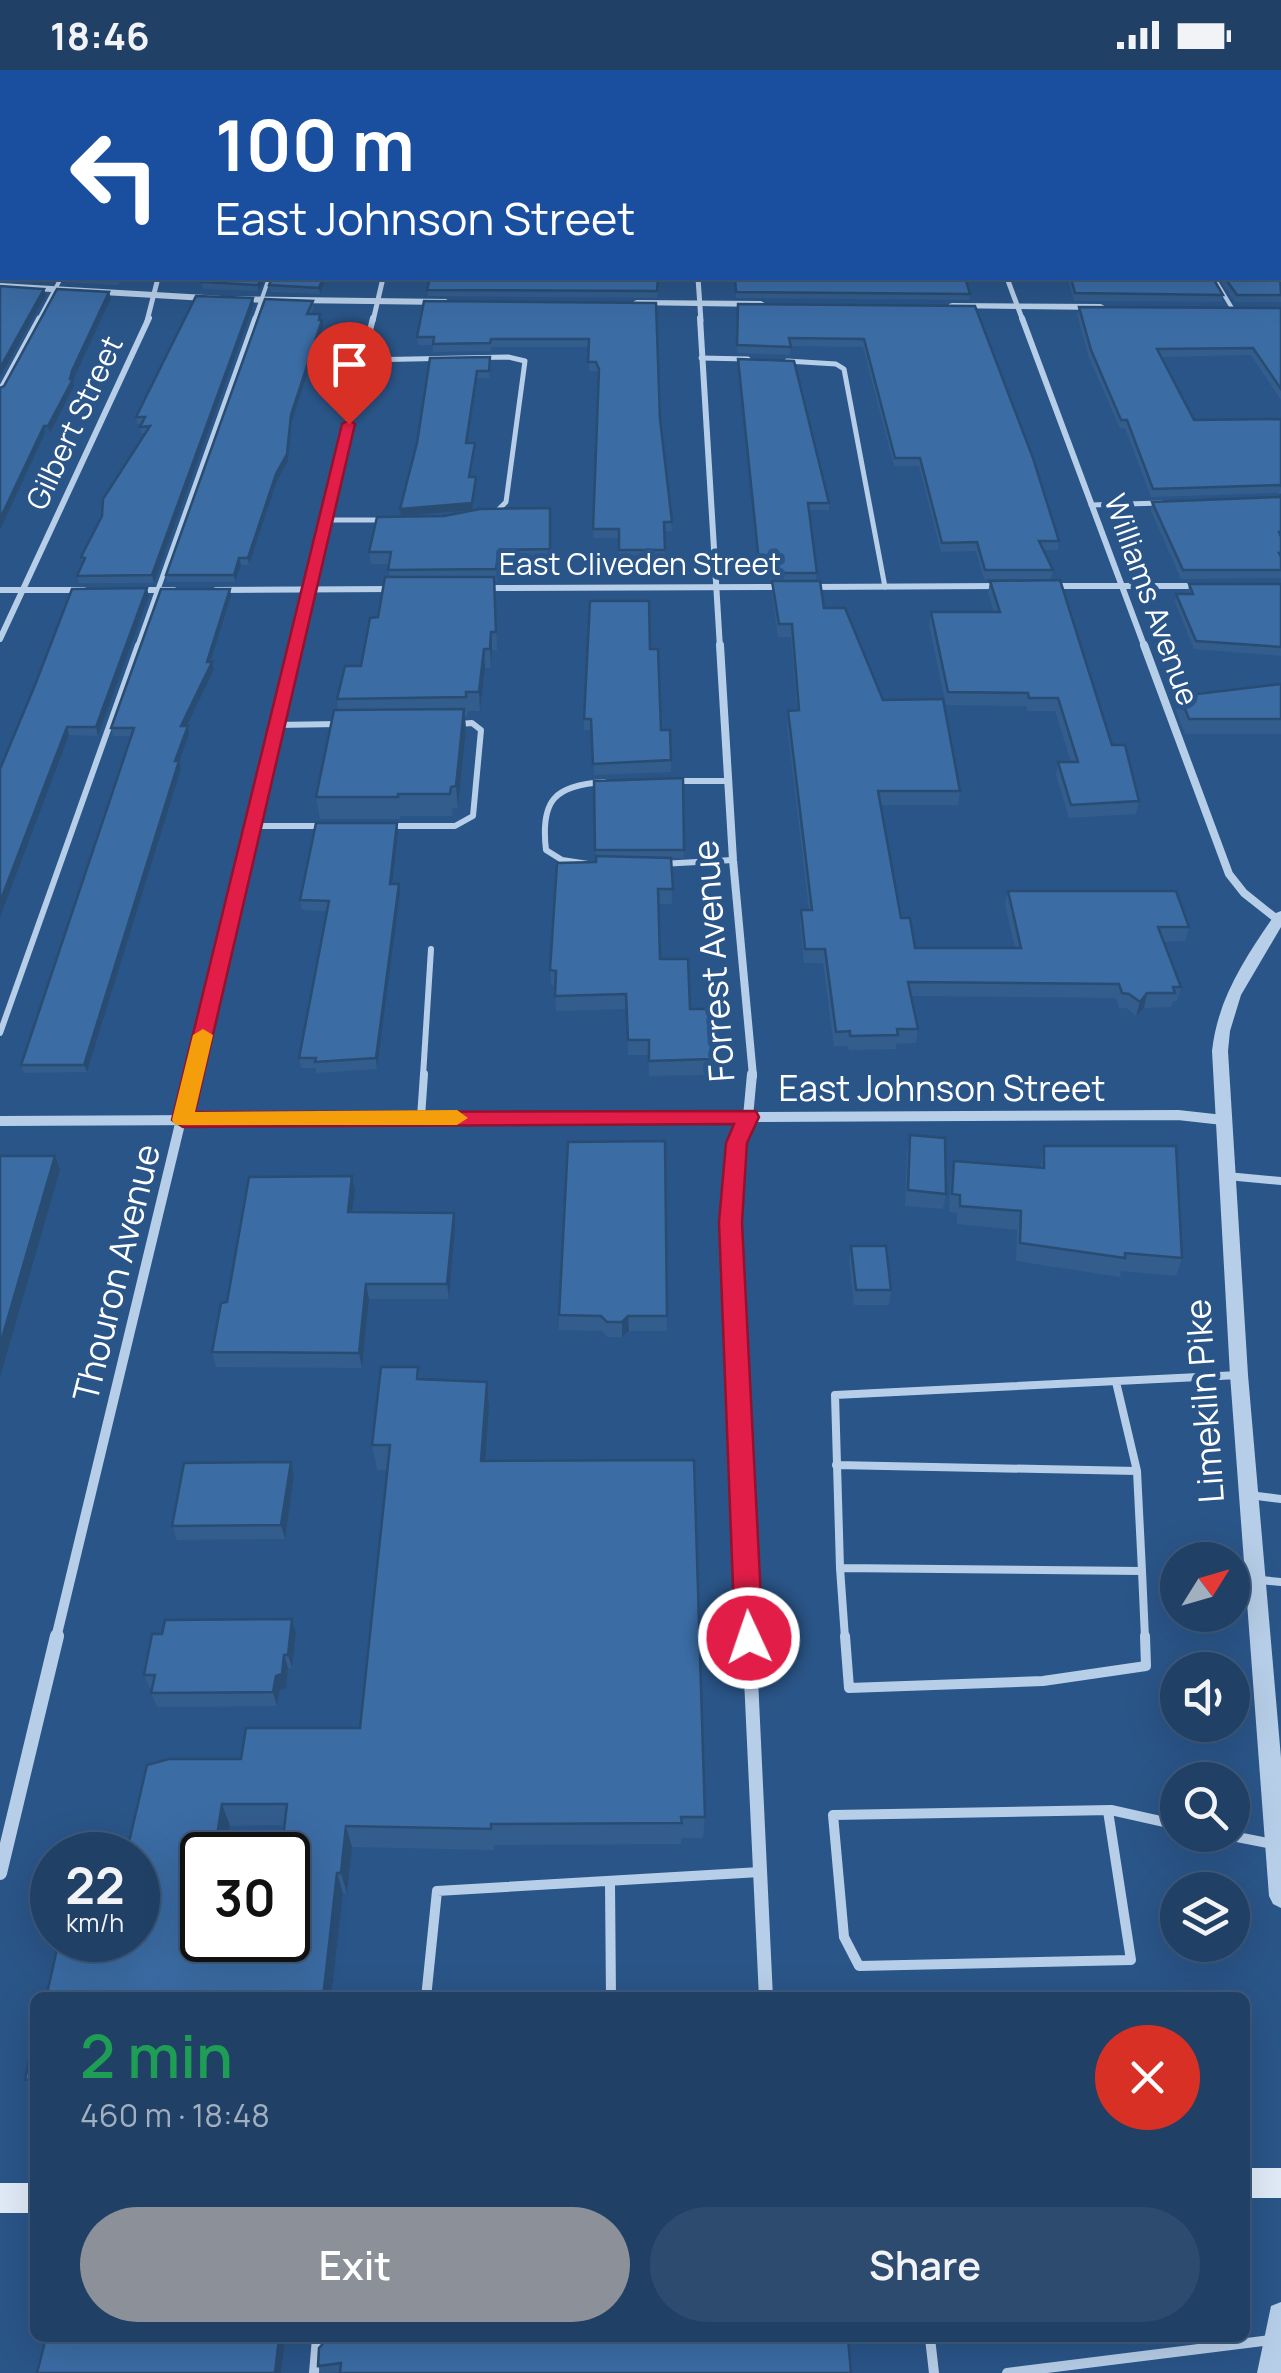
<!DOCTYPE html>
<meta charset="utf-8">
<style>
body{margin:0;font-family:Manrope,sans-serif;background:#2d4b6f;color:#f1f3f6;height:100vh;display:flex;flex-direction:column;font-size:38px;white-space:nowrap}
*{box-sizing:border-box;margin:0}
p{font-size:32px;color:#a2afbf}
.icon{flex:none;width:55px;height:55px;fill:none;stroke:currentColor;stroke-width:2;stroke-linecap:round;stroke-linejoin:round}
.map{position:relative;flex:1;overflow:hidden}
.panel{position:absolute;left:30px;top:1922px;width:1220px;height:350px;display:flex;flex-direction:column;background:#204066;border-radius:15px;box-shadow:0 10px 40px #0002,0 0 0 2px #3d597a}
.panel>*{flex:none}
.banner{position:absolute;left:0px;top:0px;width:1282px;height:210px;box-shadow:0 10px 40px #0002,0 0 0 2px #3d597a;background:#1a4fa0;color:#fff;overflow:hidden}
.needle{width:65px;rotate:53deg}
.fabs{position:absolute;left:1160px;top:1472px;display:grid;gap:20px}
.fabs a{display:grid;place-items:center;width:90px;height:90px;border-radius:50%;background:#204066;box-shadow:0 10px 40px #0002,0 0 0 2px #3d597a;font-size:50px}
.speed{position:absolute;left:30px;top:1762px;display:flex;gap:20px;font-size:50px;font-weight:700;text-align:center}
.speed>*{display:grid;place-content:center;width:130px;height:130px;border-radius:50%;background:#204066;box-shadow:0 10px 40px #0002,0 0 0 2px #3d597a;line-height:1}
.speed small{font-size:25px;font-weight:400}
.speed .limit{border:5px solid #111;border-radius:15px;background:#fff;color:#111}
.pin{position:absolute;display:grid;place-items:center;width:85px;height:85px;color:#fff;margin:-102px -42px;border-radius:50% 50% 50% 0;rotate:-45deg;box-shadow:0 0 10px #0007}
.pin .icon{rotate:45deg}
.me{position:absolute;width:110px;margin:-55px;rotate:357deg;stroke-linejoin:round;filter:drop-shadow(0 0 8px #0008)}
.turn{display:flex;align-items:center;gap:35px;height:210px;padding:0 50px;font-size:45px}
.turn .icon{width:130px;height:130px;stroke-width:2.5}
.turn b{display:block;font-size:70px;line-height:85px}
.round{display:grid;place-items:center;flex:none;width:105px;height:105px;border-radius:52px;background:#2d4b6f}
.summary{display:flex;align-items:center;justify-content:space-between;height:170px;padding:0 50px}
h1{font-size:60px;font-weight:600;line-height:75px;color:#1e9e55}
.button{display:flex;gap:20px;margin-top:auto;padding:20px 50px}
.button a{flex:1;height:115px;border-radius:60px;background:#8c9099;color:#fff;font-size:40px;font-weight:600;line-height:115px;text-align:center}
.button a+a{background:#2d4b6f;color:#f1f3f6}
.status{display:flex;justify-content:space-between;align-items:center;height:70px;padding:0 50px;background:#204066;direction:ltr}
.status svg{height:28px;fill:currentColor}
.map>svg:first-child{display:block}
.lines{fill:none;stroke-linecap:round;stroke-linejoin:round}
.service-far4{stroke:#b7cee8;stroke-width:4}
.service-far3{stroke:#b7cee8;stroke-width:5}
.service-far2{stroke:#b7cee8;stroke-width:6}
.service-far1{stroke:#b7cee8;stroke-width:8}
.service{stroke:#b7cee8;stroke-width:10}
.minor-far4{stroke:#b7cee8;stroke-width:5}
.minor-far3{stroke:#b7cee8;stroke-width:6}
.minor-far2{stroke:#b7cee8;stroke-width:8}
.minor-far1{stroke:#b7cee8;stroke-width:10}
.minor{stroke:#b7cee8;stroke-width:14}
.tertiary{fill:#b7cee8;fill-rule:evenodd}
.secondary{fill:#e0ebf7;fill-rule:evenodd}
.wall{fill:#335d8d;fill-rule:evenodd}
.shaded-wall{fill:#294c73}
.building{fill:#3b6ca4;stroke:#294c73;stroke-width:2.5;fill-rule:evenodd}
.route{fill:#e11d48;stroke:#92132f;stroke-width:2.5}
.slow{fill:#f59e0b}
.labels{text-anchor:middle;stroke-width:10;stroke-linejoin:round;paint-order:stroke}
.far-street-label{font-size:30px;fill:#fff;stroke:#2a5588}
.street-label{font-size:35px;fill:#fff;stroke:#2a5588}
</style>
<div class="status"><b>18:46</b><svg viewBox="0 0 49 12"><path d="M0 12V9h3v3zM5 12V6h3v6zM10 12V3h3v9zM15 12V0h3v12zM26 1h20v11H26zM47 4h2v5h-2z"/></svg></div>
<div class="map">
<svg width="1281" height="2303" viewBox="0 0 1281 2303">
<rect width="100%" height="100%" fill="#2a5588"/>
<g class="lines">
<path class="service-far4" d="M1214,208L1232,238
M38,251L61,208
M254,251L269,208"/>
<path class="service-far3" d="M701,288L748,289
M363,290L508,287L525,291L506,432L496,442
M787,291L836,294L844,299L885,517
M0,320L39,248
M1091,435L1162,433
M327,450H382
M137,578L255,248"/>
<path class="service-far2" d="M274,655L340,654
M678,711H728
M253,756H321
M390,756H455L473,746L481,660L472,653L459,654
M588,794L562,790L546,780C540,730 555,715 604,712
M661,794L733,790
M0,963L138,575
M423,1006L431,879"/>
<path class="service-far1" d="M421,1047L424,1004
M1227,1106L1281,1111
M836,1395L1137,1401L1116,1312
M1137,1401L1142,1501L840,1498L835,1325L1239,1305
M1249,1425L1281,1429
M840,1498L845,1568
M1142,1501L1145,1568
M1260,1510L1281,1512"/>
<path class="service" d="M845,1566L849,1618L1043,1611L1146,1596L1145,1566
M1108,1741L1131,1890L859,1896L844,1867L833,1745L1111,1740L1178,1755
M1227,1765L1273,1774
M610,1814L611,1928
M426,1928L437,1821L760,1802
M930,2268L934,2303
M314,2303L317,2268
M1007,2303L1271,2270"/>
<path class="minor-far4" d="M698,208L701,251
M1007,208L1023,251
M147,251L158,208
M373,251L383,208"/>
<path class="minor-far3" d="M700,248L720,578
M1022,248L1145,578
M1051,516H1199
M811,517L999,516
M486,518L784,517
M0,520H84
M136,520H174
M216,520L394,519
M0,569L149,248
M294,578L373,248"/>
<path class="minor-far2" d="M720,575L733,790L753,1006
M1144,575L1229,804L1244,823L1278,850
M191,1006L295,575"/>
<path class="minor-far1" d="M0,1051L1178,1045L1223,1050
M56,1568L192,1004
M749,1568L731,1188L734,1090L748,1047L752,1004"/>
<path class="minor" d="M749,1566L766,1928
M0,1803L57,1566"/>
<path class="tertiary" d="M0,213L223,226L446,229L451,232L446,235L223,232L0,219Z
M637,230L761,231L766,234L761,237L634,235V231Z
M952,233L1101,234L1106,237L1101,240L949,238V234Z
M1281,841V857L1241,925L1230,961L1228,981L1248,1305L1281,1688V1838L1273,1834L1269,1826L1230,1305L1212,981C1218,927 1246,887 1276,843Z
M1281,2232V2303H1257L1271,2236Z"/>
<path class="secondary" d="M1245,2098H1281V2128H1245Z
M0,2113H35V2143H0Z"/>
</g>
<path class="wall" d="M2,182V208H57L53,212L0,210V187Z
M1281,206V232H1235L1218,208H1280Z
M64,208H121L118,215L65,212Z
M205,208H266L258,221L203,219L202,212Z
M326,208L320,224L270,222L269,215Z
M659,208L657,228L428,226L427,220Z
M734,208H965L970,224L969,230L736,228Z
M1051,208H1213L1223,225L1222,232L1074,231L1069,212L1052,211Z
M313,231L314,237L311,244H320L323,256L292,351L288,391L277,411L249,495H241L235,512H167L166,505Z
M656,233L660,349L672,461H665V489H619V468H593L599,306L597,301H589V277H491V281L433,282V275H418L417,267Z
M254,234L154,513H79L77,506L83,493L81,487L145,363H141L140,357L141,354H137L136,347Z
M738,234L975,236L1059,471L1058,480H1043L1053,500L1051,509H984L976,481L941,482L919,396H894L863,277L791,276L790,285L737,283Z
M1079,237L1281,238V330L1251,285L1161,287L1194,350L1281,349V508L1181,509L1151,441L1152,432L1279,427L1281,425L1277,423L1151,427L1125,358H1120L1089,288L1077,244Z
M490,287L489,308H477L467,373H475V380L470,407L476,414L402,446H444L550,438V491H499L497,511H495L497,580H492L491,598H485L480,641H468L467,646H465L466,660L458,738H453L452,746H400V749H320L316,727L338,640L337,629L361,596L378,547L389,507V494H371L369,482L401,446L417,373Z
M738,289L829,433V440H809L817,503L816,510H770L768,500H759Z
M772,511L824,538L883,630L960,721L958,735H880L901,848L915,878H1015L1005,835L1008,821L1189,857L1185,871L1163,872L1181,917L1177,931H1173L1171,937L1144,938L1136,946L1126,938H1119L1116,928L911,926L918,959L916,973L896,974V979L849,980L848,976H834L823,893H804L800,854L801,840H809L787,655L788,641L797,640L791,567H778L772,524Z
M990,511L1112,675L1139,731L1136,744L1069,748L1056,705L1058,692H1071L1055,641H1027L1026,636L946,635L929,555L931,542H994L988,523Z
M1189,514H1281V586L1194,579L1175,532L1176,524H1188Z
M149,526L98,666L69,665L0,699Z
M231,526L210,592L214,599L186,656L189,664L179,692L181,699L87,1002L24,1003L21,995L132,666H113L111,658Z
M650,579L661,660H670L671,702L594,705L591,660H584V649Z
M1281,614V664H1185L1176,641L1180,626Z
M683,708L684,788H671L672,834H659L660,889L690,939L712,989L711,1005L649,1006L648,985H628L627,939L556,941L555,916L551,915L550,900L596,792L594,711Z
M397,753L398,763L392,814H399L400,824L377,999L316,1003V998H301L299,988L327,841L302,840L300,830Z
M910,1065L946,1124L943,1139L905,1136L907,1080Z
M665,1071L667,1261H629L622,1267H607L602,1261L559,1260V1245Z
M1044,1076L1182,1188L1176,1206L1121,1201L1120,1207L1016,1191L1017,1160L957,1154V1143L949,1142L951,1109L954,1091L1040,1098Z
M355,1121L352,1142L454,1143L455,1158L449,1229H369L362,1298L216,1297L212,1282L227,1232Z
M851,1176L891,1220L889,1235H854L849,1191Z
M381,1297H418L420,1309L487,1312L489,1337L486,1391L694,1390L705,1747L703,1768H681V1774L494,1775V1780L352,1777L347,1824L343,1823L331,1928H46L59,1870H138V1785H126L147,1695L169,1689H241L246,1658H360L387,1400H377L372,1375ZM284,1755L281,1785H288V1870H202V1785H225L230,1756Z
M291,1392L294,1407L285,1469L177,1470L172,1456Z
M292,1549L296,1563L292,1598H288L286,1618L280,1620L277,1636L157,1637L151,1623L152,1619H150L144,1605L162,1564Z
M35,1959V2024L25,2010Z
M848,2268L340,2302L321,2303L318,2296L319,2278Z"/>
<path class="shaded-wall" d="M262,208H266L258,221V215Z
M323,208H326L320,224L319,218Z
M44,219L46,225L0,307V298Z
M109,222L111,228L73,310L74,316L50,363L48,356L70,309L72,301Z
M253,228L254,234L154,513L152,505Z
M322,250L323,256L292,351L288,391L277,411L249,495L248,488L291,345Z
M477,301V308L466,380V373Z
M44,356L45,363L0,460V449Z
M476,407L472,440L401,446L400,439Z
M239,488L241,495L235,512L234,505Z
M147,518L149,526L98,666L96,657Z
M230,519L231,526L208,599L207,592Z
M491,562L492,580L491,598L490,579Z
M484,579L485,598L480,641L479,622Z
M212,592L214,599L183,664L181,656Z
M464,639L466,660L458,738L456,716Z
M188,656L189,664L179,692L181,699L87,1002L84,995L175,691Z
M67,657L69,665L0,847V832Z
M397,753L398,763L391,824L390,814Z
M399,814L400,824L377,999L376,988Z
M1147,923L1144,938L1136,946L1140,932Z
M55,1086L60,1100L0,1307V1275Z
M352,1106L355,1121L350,1158L348,1142Z
M454,1143L455,1158L449,1229L447,1214Z
M366,1214L369,1229L362,1298L359,1283Z
M628,1246L629,1261L622,1267V1252Z
M487,1312L489,1337L484,1416L481,1391Z
M291,1392L294,1407L285,1469L281,1455Z
M292,1549L296,1563L292,1598L288,1585Z
M284,1585L288,1598L286,1618L280,1620L277,1636L273,1622L276,1606Z
M222,1734L230,1756L225,1785H214Z
M346,1756L352,1777L347,1824L341,1803Z
M337,1803L343,1823L331,1928H323Z
M279,2268H285L281,2303H275Z"/>
<path class="building" d="M93,0H229L228,2H91Z
M294,0H374L372,2H293Z
M498,0H632V2H498Z
M737,0H872L874,2H738Z
M999,0H1119L1120,2H1001Z
M1214,0H1281V81L1280,2H1216Z
M2,182V204H0V187Z
M1280,204L1281,225H1237L1225,208H1280Z
M205,208H262L258,215L202,212Z
M272,208H323L319,218L269,215Z
M430,208H658L657,221L427,220Z
M735,208H965L970,224L736,222Z
M1071,208H1213L1223,225L1075,223Z
M0,216L44,219L0,298Z
M57,219L109,222L72,301L70,309H73L48,356H44L0,449V318L4,316Z
M196,226L253,228L152,505L77,506L85,488L81,487L102,446L103,429L150,356L140,357L145,347H136Z
M265,229L313,231L307,244H320L319,250H322L291,345L287,384L276,404L248,488H239L234,505H166Z
M424,231L656,233L660,349L672,452H664L665,480H619V459H593L599,299L596,292H588L589,269H491L490,273L433,274L434,267H417Z
M738,234L975,236L1033,388L1059,471H1039L1053,500H985L977,472L942,473L920,388H895L864,269L789,268L791,277L737,275Z
M1079,237L1281,238V319L1253,278L1157,279L1194,350L1281,349V416L1279,415L1153,419L1127,350H1121L1091,280Z
M490,287L489,301H477L466,373H475L469,407H476L472,433L400,439L417,373L430,288Z
M738,289L794,291L829,433H808L817,503H770L768,492H759Z
M1281,425V462H1279L1281,467V483H1279L1281,487V500H1183L1152,432L1279,427Z
M550,438V479L499,480L496,499L388,500L391,482H369L377,447L444,446L480,439Z
M385,507H494L496,562H491L490,579H484L479,622H466V627L337,629L345,596H361L370,548L378,547Z
M1060,510L1112,675H1125L1139,731L1071,735L1058,692H1078L1058,628H1029L1028,623L948,622L931,542H1000L990,511Z
M772,511H820L824,538H845L883,630L943,629L960,721H878L901,848H910L915,878H1021L1008,821H1176L1189,857H1158L1181,917H1173L1175,923H1147L1140,932L1129,924L1122,923L1119,914L908,912L918,959H897L898,965L850,966V961L836,962L825,879H805L801,840H812L788,641L799,640L792,554H779Z
M1189,514H1281V577L1196,571L1176,524H1193Z
M147,518L96,657H67L0,832V699L35,615L72,519Z
M161,519H230L207,592H212L181,656H188L175,691H179L84,995H21L134,658H111Z
M590,531H649L650,579H658L661,660H670L671,690L593,694L591,649H584Z
M1281,614V649H1189L1180,626Z
M464,639L456,716L451,717L450,724H398V727H316L334,640Z
M683,708L684,780H595L594,711Z
M316,753H397L390,814H399L376,988L315,992L316,988H299L329,831L300,830Z
M596,786L671,788L673,819H658L660,889H688L690,939H708L712,989L649,991V970H628L626,924L555,926L556,901L550,900L557,793L596,792Z
M910,1065L945,1068L946,1124L908,1120Z
M665,1071L667,1246H628L622,1252H607L601,1246L559,1245L568,1072Z
M1044,1076H1176L1182,1188L1125,1183V1188L1020,1173L1021,1141L960,1136V1125L952,1124L954,1091L1044,1098Z
M0,1086H55L0,1275Z
M352,1106L348,1142L454,1143L447,1214H366L359,1283L212,1282L221,1233L227,1232L249,1107Z
M851,1176H886L891,1220H856Z
M381,1297H418L417,1309L487,1312L481,1391L694,1390L705,1747H681L682,1753L491,1754V1759L346,1756L341,1803H337L323,1928H46L59,1870H138V1785H126L147,1695L169,1689H241L246,1658H360L390,1375H372ZM222,1734H287L281,1785H288V1870H202V1785H214Z
M291,1392L281,1455L172,1456L184,1393Z
M292,1549L288,1585H284L282,1604L276,1606L273,1622L151,1623L155,1605H144L152,1564H162L165,1550Z
M35,1959V2009L25,2010Z
M46,2268H279L275,2303H37Z
M328,2268H848L851,2303H340L341,2293L318,2296L319,2278Z"/>
<path class="route" d="M349,350L355,354L195,1042L756,1041L759,1047L747,1073L742,1152L763,1568L759,1577L749,1580L739,1577L735,1568L719,1152L726,1073L734,1054L183,1057L172,1050L342,354Z"/>
<path class="slow" d="M203,959L213,965L195,1042L457,1040L468,1048L457,1055H175L172,1050L193,965Z"/>
<g class="labels">
<g class="far-street-label">
<text transform="translate(75 353) rotate(-65)" y="10">Gilbert Street</text>
<text x="640" y="505">East Cliveden Street</text>
<text transform="translate(1151 530) rotate(70)" y="10">Williams Avenue</text>
</g>
<g class="street-label">
<text transform="translate(714 891) rotate(-94)" y="12">Forrest Avenue</text>
<text x="942" y="1031">East Johnson Street</text>
<text transform="translate(117 1203) rotate(-76)" y="12">Thouron Avenue</text>
<text transform="translate(1205 1331) rotate(-94)" y="12">Limekiln Pike</text>
</g>
</g>
</svg>
<div class="fabs">
<a><svg class="needle" viewBox="-14 -14 28 28"><path d="M0-13l5 13h-10z" fill="#e53935"/><path d="M0 13l5-13h-10z" fill="#a2afbf"/></svg></a>
<a><svg class="icon" aria-label="sound" viewBox="0 0 24 24"><path d="M4 9h4l5-4v14l-5-4H4zM17 9q2 3 0 6"/></svg></a>
<a><svg class="icon" aria-label="search" viewBox="0 0 24 24"><circle cx="10" cy="10" r="6"/><path d="M15 15l6 6"/></svg></a>
<a><svg class="icon" aria-label="layers" viewBox="0 0 24 24"><path d="M12 4l9 5-9 5-9-5zM3 14l9 5 9-5"/></svg></a>
</div>
<div class="speed"><div>22<small>km/h</small></div><div class="limit">30</div></div>
<div class="pin" style="left:349px;top:354px;background:#d93025"><svg class="icon" aria-label="arrive" viewBox="0 0 24 24"><path d="M6 21V4h12l-3 4 3 4H6"/></svg></div>
<svg class="me" style="left:749px;top:1568px" viewBox="-20 -20 40 40"><circle r="17" fill="#e11d48" stroke="#fff" stroke-width="3"/><path d="M0-11L8 9 0 5-8 9z" fill="#fff"/></svg>
<div class="banner">
<div class="turn"><svg class="icon" aria-label="left" viewBox="0 0 24 24"><path d="M17 20v-9H6M10 6l-5 5 5 5"/></svg><div><b>100 m</b>East Johnson Street</div></div>
</div>
<section class="panel">
<div class="summary"><div><h1>2 min</h1><p>460 m · 18:48</p></div><a class="round" style="background:#d93025;color:#fff"><svg class="icon" aria-label="close" viewBox="0 0 24 24"><path d="M6 6l12 12M18 6L6 18"/></svg></a></div>
<div class="button"><a>Exit</a><a>Share</a></div>
</section>
</div>
